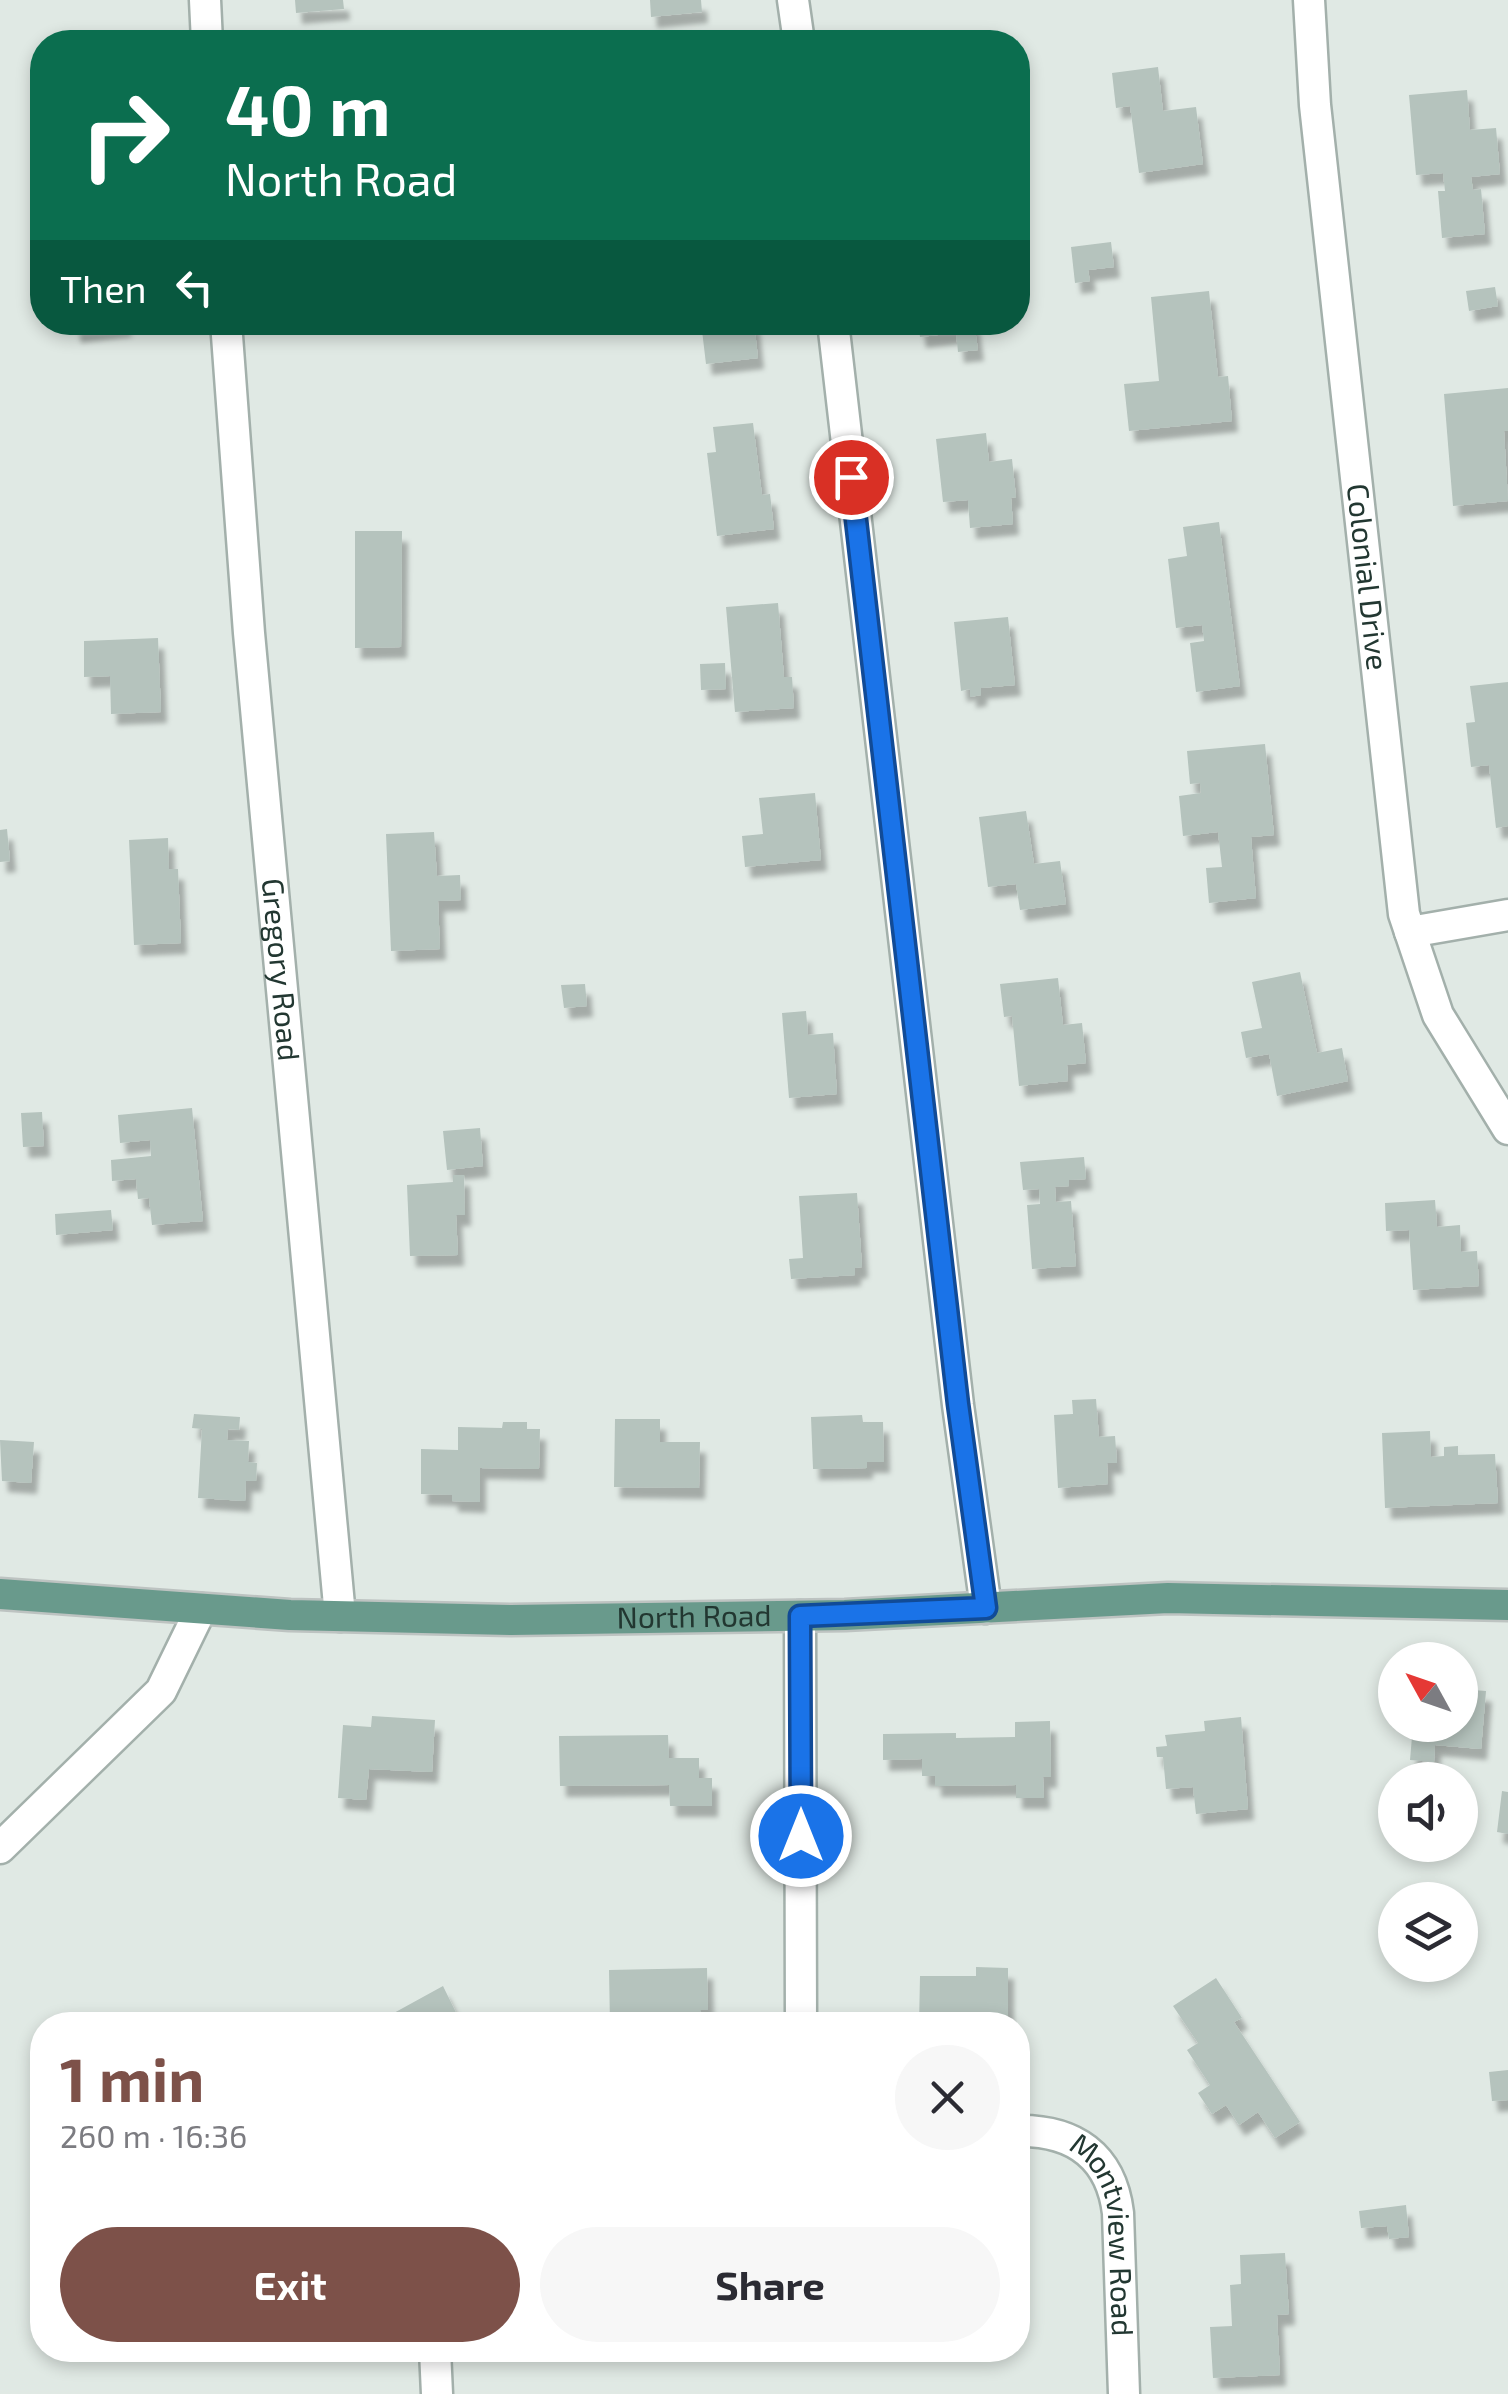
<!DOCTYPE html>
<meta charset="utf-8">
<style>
body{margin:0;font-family:"Exo 2",sans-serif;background:#f7f7f7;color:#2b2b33;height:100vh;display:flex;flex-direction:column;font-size:38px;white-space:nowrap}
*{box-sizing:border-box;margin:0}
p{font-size:32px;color:#7c7c81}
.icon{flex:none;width:55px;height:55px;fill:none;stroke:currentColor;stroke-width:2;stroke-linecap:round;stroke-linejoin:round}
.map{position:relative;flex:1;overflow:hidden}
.side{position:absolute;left:30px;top:2012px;width:1000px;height:350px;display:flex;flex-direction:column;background:#fff;border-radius:40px;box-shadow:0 5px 15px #0003}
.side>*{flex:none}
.guide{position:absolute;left:30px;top:30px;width:1000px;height:305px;border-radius:40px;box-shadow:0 5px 15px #0003;background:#0b6e4f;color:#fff;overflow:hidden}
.needle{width:65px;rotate:310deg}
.buttons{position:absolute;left:1378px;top:1642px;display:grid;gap:20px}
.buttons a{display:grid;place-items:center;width:100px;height:100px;border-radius:50%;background:#fff;box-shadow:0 5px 15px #0003;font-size:50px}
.pin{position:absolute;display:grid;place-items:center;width:85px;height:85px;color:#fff;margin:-42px;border:5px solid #fff;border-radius:50%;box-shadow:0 2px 10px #0007}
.me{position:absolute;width:110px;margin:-55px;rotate:0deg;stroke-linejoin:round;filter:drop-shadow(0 0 8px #0008)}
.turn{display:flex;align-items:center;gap:35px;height:210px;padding:0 30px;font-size:45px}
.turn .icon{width:130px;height:130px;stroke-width:2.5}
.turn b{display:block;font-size:70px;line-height:85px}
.then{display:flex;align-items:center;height:95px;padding:0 30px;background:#0003;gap:20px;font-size:38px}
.round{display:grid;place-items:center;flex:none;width:105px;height:105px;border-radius:52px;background:#f7f7f7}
.overview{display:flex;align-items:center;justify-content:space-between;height:170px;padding:0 30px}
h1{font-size:60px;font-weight:700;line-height:75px;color:#7d5149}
.primary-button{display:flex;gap:20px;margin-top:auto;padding:20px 30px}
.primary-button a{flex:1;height:115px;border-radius:60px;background:#7d5149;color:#fff;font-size:40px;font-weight:700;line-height:115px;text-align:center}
.primary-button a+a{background:#f7f7f7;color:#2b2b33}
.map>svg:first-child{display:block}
.building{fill:#b5c3bd;filter:url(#shadow)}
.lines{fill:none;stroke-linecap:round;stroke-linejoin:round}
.minor-casing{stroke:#a3b0ab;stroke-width:35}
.major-casing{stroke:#bdc3c1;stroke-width:35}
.minor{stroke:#fff;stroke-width:30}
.major{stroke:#699a8c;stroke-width:30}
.route-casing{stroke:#114b97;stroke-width:25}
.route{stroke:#1a73e8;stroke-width:18}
.labels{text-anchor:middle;stroke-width:9;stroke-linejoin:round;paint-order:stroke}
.street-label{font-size:30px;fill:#223731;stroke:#eff6f3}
</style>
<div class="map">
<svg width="1508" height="2394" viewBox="0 0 1508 2394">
<defs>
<filter id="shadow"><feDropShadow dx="6" dy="11" stdDeviation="2.5" flood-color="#0004"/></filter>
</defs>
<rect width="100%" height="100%" fill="#e0e9e4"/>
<path class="building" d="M295,0H343L344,9L296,13Z
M650,0H701L702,12L651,17Z
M1158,67L1163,111L1196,107L1203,164L1139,173L1130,106L1116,108L1112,73Z
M1467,90L1470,130L1496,128L1500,174L1471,177L1473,190L1481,189L1485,234L1442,238L1438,191H1445L1443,173L1416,175L1409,95Z
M1111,242L1114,267L1088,270L1090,281L1075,283L1071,247Z
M1495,287L1498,306L1469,311L1466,291Z
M1209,291L1218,377L1228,376L1232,421L1129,431L1124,384L1159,381L1151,297Z
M73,322H125L126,326L75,332Z
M701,322H754L758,358L706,364Z
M918,322H974L978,350L958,352L956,333L920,337Z
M1508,388V431H1504L1508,501L1453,506L1444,394Z
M753,423L762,495L770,494L774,529L717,536L707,453L716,452L713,427Z
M986,433L989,462L1012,459L1016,497L1011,498L1013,524L970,528L968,500L943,502L936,439Z
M1219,522L1240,686L1196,692L1190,643L1204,641L1202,625L1176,628L1168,559L1187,556L1183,527Z
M355,531H402L401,647L355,648Z
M778,603L784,677H792L794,708L735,712L726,607Z
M1008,617L1015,685L981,688V695L970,697V689L961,691L954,622Z
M158,638L161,712L111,714L110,676L84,677V641Z
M725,663L726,689L701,690L700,664Z
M1508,682V826L1496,828L1489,765L1471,767L1466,723L1475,722L1470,686Z
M1265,744L1274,835L1251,837L1256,898L1209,903L1206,868L1222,867L1218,832L1183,836L1179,796L1201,793L1200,783L1190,784L1187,751Z
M815,793L821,860L745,867L742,836L763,834L759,798Z
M1026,811L1034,864L1060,861L1066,904L1020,910L1016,884L988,887L979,817Z
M7,829L10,861L0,862V830Z
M434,832L437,876L460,875L461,900L438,901L440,949L391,951L386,834Z
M168,838L169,869H178L181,943L134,945L129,840Z
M1300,972L1317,1053L1342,1048L1348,1081L1277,1096L1269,1054L1246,1058L1241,1032L1262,1028L1252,982Z
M1058,978L1063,1025L1082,1023L1086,1063L1067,1065L1068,1081L1019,1086L1012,1016L1004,1017L1000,984Z
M585,984L587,1006L564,1008L561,985Z
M806,1011L808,1035L833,1033L837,1094L789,1098L782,1013Z
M192,1108L203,1221L152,1225L149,1198L138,1199L136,1179L112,1181L111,1160L151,1156L150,1140L120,1143L118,1115Z
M42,1112L44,1146L23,1147L21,1113Z
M480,1128L483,1166L447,1170L443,1131Z
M1084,1157L1086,1179L1069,1180V1186L1055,1187L1056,1202L1071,1201L1076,1266L1032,1269L1027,1205L1040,1204L1039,1189L1023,1190L1020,1162Z
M453,1175H464L465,1215H456L458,1255L410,1256L407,1185L453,1182Z
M857,1193L862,1267L855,1268V1275L791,1279L789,1259L803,1258L799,1196Z
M1435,1200L1437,1227L1460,1225L1461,1252L1477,1251L1479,1286L1413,1290L1409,1230L1386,1231L1385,1203Z
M111,1210L113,1230L56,1235L55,1214Z
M1096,1399L1099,1437L1115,1436L1117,1463H1107L1108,1484L1058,1488L1054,1415L1073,1414L1072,1400Z
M194,1414L240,1417L239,1430L228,1429L227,1440L249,1441L248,1462L257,1463L256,1481H246L245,1501L198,1498L202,1429L192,1428Z
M862,1415L863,1422H883L884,1462H867V1468L813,1469L811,1417Z
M615,1419H660V1442H700L699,1488L614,1487Z
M503,1422H527V1429H540L539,1469L480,1468V1502L452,1501V1495L421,1494V1449L458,1450V1427L502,1428Z
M1430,1431L1431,1457L1444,1456V1447L1458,1446V1455L1495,1454L1498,1503L1385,1508L1382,1433Z
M0,1440L34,1442L31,1483L2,1481Z
M1460,1689L1486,1691L1481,1749L1435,1745L1434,1762L1410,1760L1413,1725H1460Z
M372,1716L435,1720L432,1772L369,1769L366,1800L338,1798L343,1725L371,1727Z
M1241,1717L1248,1809L1196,1814L1193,1787L1166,1789L1163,1757H1157L1156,1747L1167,1746L1165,1735L1205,1731L1204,1721Z
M1050,1721L1051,1777H1043L1044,1798H1016V1785L935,1786V1776H922V1759L883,1760V1734L956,1733V1738L1015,1737V1722Z
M668,1735L669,1758H699V1778H712V1806H670L669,1785L560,1786L559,1736Z
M1502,1791L1508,1792V1834L1497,1832Z
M976,1967L1008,1968V2025H919L920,1976H976Z
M707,1968L708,2010H700L701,2022L610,2025L609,1970Z
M1216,1978L1242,2018L1234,2022L1300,2122L1275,2138L1258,2112L1239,2125L1226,2105L1212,2114L1198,2093L1210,2085L1187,2050L1198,2043L1173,2006Z
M443,1986L462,2025H372Z
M1508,2070V2100L1492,2101L1489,2072Z
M1406,2205L1409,2237L1389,2239L1387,2226L1361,2228L1359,2211Z
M1285,2253L1289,2314L1277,2315L1280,2375L1213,2378L1210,2327L1232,2326L1230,2285L1241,2284L1240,2255Z"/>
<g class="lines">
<g class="minor-casing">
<g id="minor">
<path d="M205,0L207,42"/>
<path d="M793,0L799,42"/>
<path id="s1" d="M1309,0L1315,105L1404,914L1438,1015L1508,1129"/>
<path id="s2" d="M226,322L249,633L340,1616"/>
<path d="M833,322L958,1405L986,1608"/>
<path d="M1410,932L1508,915"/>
<path d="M800,1616L801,2025"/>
<path d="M0,1848L161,1691L201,1609"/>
<path id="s3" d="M1018,2131C1073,2130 1111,2155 1118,2213L1124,2394"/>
<path d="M435,2350L437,2394"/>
</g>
</g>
<g class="major-casing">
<g id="major">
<path id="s4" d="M0,1594L290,1615L511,1620L845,1615L1168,1598L1508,1605"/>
</g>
</g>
<use href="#minor" class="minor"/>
<use href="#major" class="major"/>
</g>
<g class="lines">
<g class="route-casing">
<path id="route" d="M801,1836L800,1616L986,1608L958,1404L851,477"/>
</g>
<use href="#route" class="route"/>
</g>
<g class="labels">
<g class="street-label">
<text dy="10" stroke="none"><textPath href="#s1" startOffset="580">Colonial Drive</textPath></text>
<text dy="10" stroke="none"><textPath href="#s2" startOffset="650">Gregory Road</textPath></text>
<text dy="10" stroke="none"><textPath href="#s4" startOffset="695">North Road</textPath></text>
<text dy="10" stroke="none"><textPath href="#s3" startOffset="162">Montview Road</textPath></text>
</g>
</g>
</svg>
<div class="buttons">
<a><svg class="needle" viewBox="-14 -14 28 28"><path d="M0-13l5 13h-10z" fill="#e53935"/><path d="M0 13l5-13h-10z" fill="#7c7c81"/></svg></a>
<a><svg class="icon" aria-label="sound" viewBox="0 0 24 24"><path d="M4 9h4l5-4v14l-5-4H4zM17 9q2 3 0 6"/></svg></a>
<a><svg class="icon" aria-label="layers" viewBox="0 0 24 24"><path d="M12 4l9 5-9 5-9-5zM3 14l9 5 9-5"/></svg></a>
</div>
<div class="pin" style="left:851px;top:477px;background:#d93025"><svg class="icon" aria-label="arrive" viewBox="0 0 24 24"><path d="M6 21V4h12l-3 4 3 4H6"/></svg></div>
<svg class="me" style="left:801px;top:1836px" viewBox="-20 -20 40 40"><circle r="17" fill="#1a73e8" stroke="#fff" stroke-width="3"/><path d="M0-11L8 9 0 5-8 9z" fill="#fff"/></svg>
<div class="guide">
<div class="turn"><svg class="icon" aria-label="right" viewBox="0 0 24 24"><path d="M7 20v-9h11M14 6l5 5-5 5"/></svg><div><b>40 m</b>North Road</div></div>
<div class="then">Then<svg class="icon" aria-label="left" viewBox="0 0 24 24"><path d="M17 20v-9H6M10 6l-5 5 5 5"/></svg></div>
</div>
<section class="side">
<div class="overview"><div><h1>1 min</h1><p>260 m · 16:36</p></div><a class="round"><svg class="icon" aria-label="close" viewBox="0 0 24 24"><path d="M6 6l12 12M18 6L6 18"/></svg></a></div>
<div class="primary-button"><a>Exit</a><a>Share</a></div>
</section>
</div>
